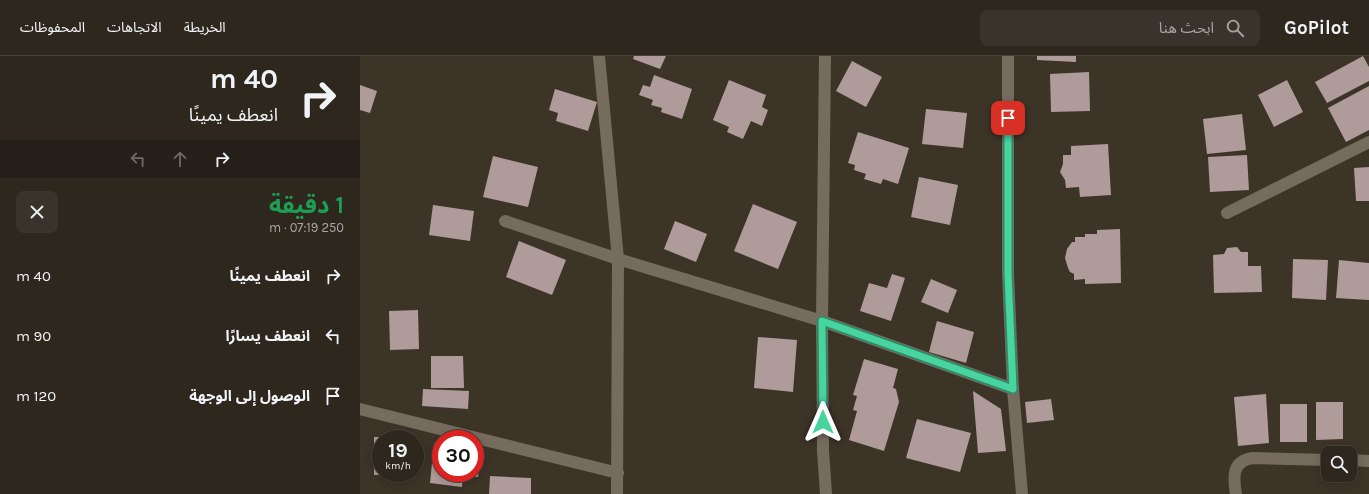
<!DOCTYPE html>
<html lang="ar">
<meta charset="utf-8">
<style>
body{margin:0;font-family:Karla,"Noto Sans Arabic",sans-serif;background:#3a332b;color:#f1f3f6;direction:rtl;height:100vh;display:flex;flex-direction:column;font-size:15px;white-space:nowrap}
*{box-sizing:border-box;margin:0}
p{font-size:13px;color:#a7a5a4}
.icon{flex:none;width:22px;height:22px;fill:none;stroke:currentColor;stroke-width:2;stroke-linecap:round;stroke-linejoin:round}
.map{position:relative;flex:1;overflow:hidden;direction:ltr}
.drawer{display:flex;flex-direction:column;background:#2e271e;width:360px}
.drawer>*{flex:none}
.top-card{background:#2e271e;color:#f1f3f6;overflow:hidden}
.buttons{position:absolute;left:961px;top:390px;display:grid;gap:8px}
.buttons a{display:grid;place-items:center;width:36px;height:36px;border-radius:8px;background:#2e271e;box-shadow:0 2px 10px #0003,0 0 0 1px #49443c;font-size:20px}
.speed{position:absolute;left:12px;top:374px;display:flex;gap:8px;font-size:20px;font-weight:700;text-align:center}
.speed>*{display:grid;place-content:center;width:52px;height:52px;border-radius:50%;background:#2e271e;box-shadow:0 2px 10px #0003,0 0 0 1px #49443c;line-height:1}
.speed small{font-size:10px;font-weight:400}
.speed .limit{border:6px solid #d22;background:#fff;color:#111}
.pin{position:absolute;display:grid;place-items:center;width:34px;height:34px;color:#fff;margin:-17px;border-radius:8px;box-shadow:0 2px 6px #0006}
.me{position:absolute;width:44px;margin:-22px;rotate:0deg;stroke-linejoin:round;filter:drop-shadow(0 0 3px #0008)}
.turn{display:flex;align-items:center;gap:14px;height:84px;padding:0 16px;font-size:18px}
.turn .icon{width:52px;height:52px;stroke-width:2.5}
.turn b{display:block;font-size:28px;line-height:34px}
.lanes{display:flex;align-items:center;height:38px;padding:0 16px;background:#0003;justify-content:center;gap:20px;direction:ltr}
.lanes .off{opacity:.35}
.round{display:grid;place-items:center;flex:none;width:42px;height:42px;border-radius:8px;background:#3a332b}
.summary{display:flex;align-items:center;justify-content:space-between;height:68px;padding:0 16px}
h1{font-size:24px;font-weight:700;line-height:30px;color:#1e9e55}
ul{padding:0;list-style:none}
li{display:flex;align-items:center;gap:12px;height:60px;padding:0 16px}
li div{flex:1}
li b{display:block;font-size:15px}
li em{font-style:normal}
header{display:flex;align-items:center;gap:24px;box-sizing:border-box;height:56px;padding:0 20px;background:#2e271e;border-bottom:1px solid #49443c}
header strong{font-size:19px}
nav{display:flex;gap:22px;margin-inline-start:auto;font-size:14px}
.search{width:280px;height:36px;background:#3a332b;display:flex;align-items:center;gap:10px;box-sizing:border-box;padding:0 14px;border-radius:8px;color:#a7a5a4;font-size:15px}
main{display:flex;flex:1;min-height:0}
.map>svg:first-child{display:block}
.building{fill:#af9b99}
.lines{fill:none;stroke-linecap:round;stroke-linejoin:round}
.street{stroke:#756c5e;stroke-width:12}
.secondary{stroke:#756c5e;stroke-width:12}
.route-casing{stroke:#2e8a67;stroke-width:10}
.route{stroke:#47d49e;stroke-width:7}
</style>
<header>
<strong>GoPilot</strong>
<div class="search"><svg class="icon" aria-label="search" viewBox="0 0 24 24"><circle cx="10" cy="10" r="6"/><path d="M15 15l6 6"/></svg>ابحث هنا</div>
<nav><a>الخريطة</a><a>الاتجاهات</a><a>المحفوظات</a></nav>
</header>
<main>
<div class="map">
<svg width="1009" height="438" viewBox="0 0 1009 438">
<rect width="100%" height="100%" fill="#3d3428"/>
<path class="building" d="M274,0H306L300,13L273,3Z
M677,0H716V6L677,4Z
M1003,0L1009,11V25L967,47L955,26Z
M492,5L522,21L506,51L476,35Z
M729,16L730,55L691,56L690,18Z
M294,19L332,33L322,63L301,56L302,52L291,49L293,44L279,39L283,29L290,31Z
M369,24L406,39L402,51L408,54L402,70L391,65L383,83L367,76L369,71L353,64Z
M927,24L943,56L914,71L898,39Z
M0,29L17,35L10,57L0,54Z
M1009,30V74L986,86L968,52Z
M195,33L237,46L228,75L196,65L198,57L189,54Z
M566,53L607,57L603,92L562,88Z
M882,58L886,94L847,98L843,63Z
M498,76L549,92L538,128L523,123L521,128L504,123L506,118L494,114L495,109L488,107Z
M748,88L751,139L720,141L719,131L706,132L705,124L700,116L703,108V99H711V90Z
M887,99L889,134L850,136L848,101Z
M133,100L178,111L168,151L123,141Z
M1009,111V145H996L994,112Z
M559,121L598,129L590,169L551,161Z
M393,148L437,166L418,213L374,195Z
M73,149L114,155L110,185L69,179Z
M315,165L347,178L336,206L304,193Z
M760,173L761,227L725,228V223L714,224V218L710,216L708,212L705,202L707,193L712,186H715V181H725V178H737V174Z
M159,185L206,204L192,239L146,221Z
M877,191L881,196H888V210H901L902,236L854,237L853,199L864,198L867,192Z
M933,203L968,204L966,244L932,242Z
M979,204L1009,207V244L976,242Z
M532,218L545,222L531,265L500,255L509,227L527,232Z
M571,223L597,234L588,257L561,246Z
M58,254L59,293L30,294L29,255Z
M577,265L614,276L606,307L569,296Z
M398,281L437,284L433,336L394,332Z
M71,300H103L104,332H71Z
M504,303L538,313L533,332L536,333L539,346L524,395L489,384L497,355L493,354L497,340L493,339Z
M63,333L109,335L108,353L62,350Z
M613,335L641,353L646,395L618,397Z
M906,338L909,387L878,390L874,341Z
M691,343L694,364L667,367L665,346Z
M956,346H983V383L956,384Z
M920,348H947V386H920Z
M557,363L611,377L600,416L546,402Z
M14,381H50V383H21V417H50V419H14Z
M74,387H81V417H115V391H121L118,421L103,419L102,431L70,427Z
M130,420L171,422V438H129Z"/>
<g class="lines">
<path class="street" d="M239,0L258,203L257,438
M465,0L462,265L463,395L466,438
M867,157L1009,86
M145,165L258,203L462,265L653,333
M0,353L258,417
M990,404L1009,405
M876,438C873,420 872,405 893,402L968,404"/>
<path class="secondary" d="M648,0V218L653,333L662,438"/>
</g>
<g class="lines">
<g class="route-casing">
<path id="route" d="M463,366L462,265L653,333L648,218V62"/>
</g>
<use href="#route" class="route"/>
</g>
</svg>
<div class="buttons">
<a><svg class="icon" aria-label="search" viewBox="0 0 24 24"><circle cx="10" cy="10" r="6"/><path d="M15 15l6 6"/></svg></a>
</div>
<div class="speed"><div>19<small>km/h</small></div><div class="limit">30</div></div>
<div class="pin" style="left:648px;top:62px;background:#d93025"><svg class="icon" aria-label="arrive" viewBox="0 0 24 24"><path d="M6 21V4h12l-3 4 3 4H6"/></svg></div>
<svg class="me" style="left:463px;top:366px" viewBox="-20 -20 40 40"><path d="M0-17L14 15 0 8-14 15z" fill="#47d49e" stroke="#fff" stroke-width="4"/></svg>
</div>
<section class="drawer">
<div class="top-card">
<div class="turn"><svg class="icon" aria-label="right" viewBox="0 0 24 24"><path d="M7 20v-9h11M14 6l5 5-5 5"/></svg><div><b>40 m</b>انعطف يمينًا</div></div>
<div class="lanes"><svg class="icon off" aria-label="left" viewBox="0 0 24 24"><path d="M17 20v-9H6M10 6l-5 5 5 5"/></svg><svg class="icon off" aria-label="ahead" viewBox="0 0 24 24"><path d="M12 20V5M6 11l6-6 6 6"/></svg><svg class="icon" aria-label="right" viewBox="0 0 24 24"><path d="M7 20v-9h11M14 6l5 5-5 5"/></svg></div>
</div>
<div class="summary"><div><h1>1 دقيقة</h1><p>250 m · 07:19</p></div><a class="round"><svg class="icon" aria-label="close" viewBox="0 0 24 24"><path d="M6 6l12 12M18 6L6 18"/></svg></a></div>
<ul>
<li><svg class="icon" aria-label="right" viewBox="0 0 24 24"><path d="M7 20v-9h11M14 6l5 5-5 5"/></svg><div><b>انعطف يمينًا</b></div><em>40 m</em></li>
<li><svg class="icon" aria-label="left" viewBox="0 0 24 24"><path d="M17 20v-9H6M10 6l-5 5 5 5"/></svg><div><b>انعطف يسارًا</b></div><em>90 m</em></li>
<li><svg class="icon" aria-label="arrive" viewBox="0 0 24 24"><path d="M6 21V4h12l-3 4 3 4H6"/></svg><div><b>الوصول إلى الوجهة</b></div><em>120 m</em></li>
</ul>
</section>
</main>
